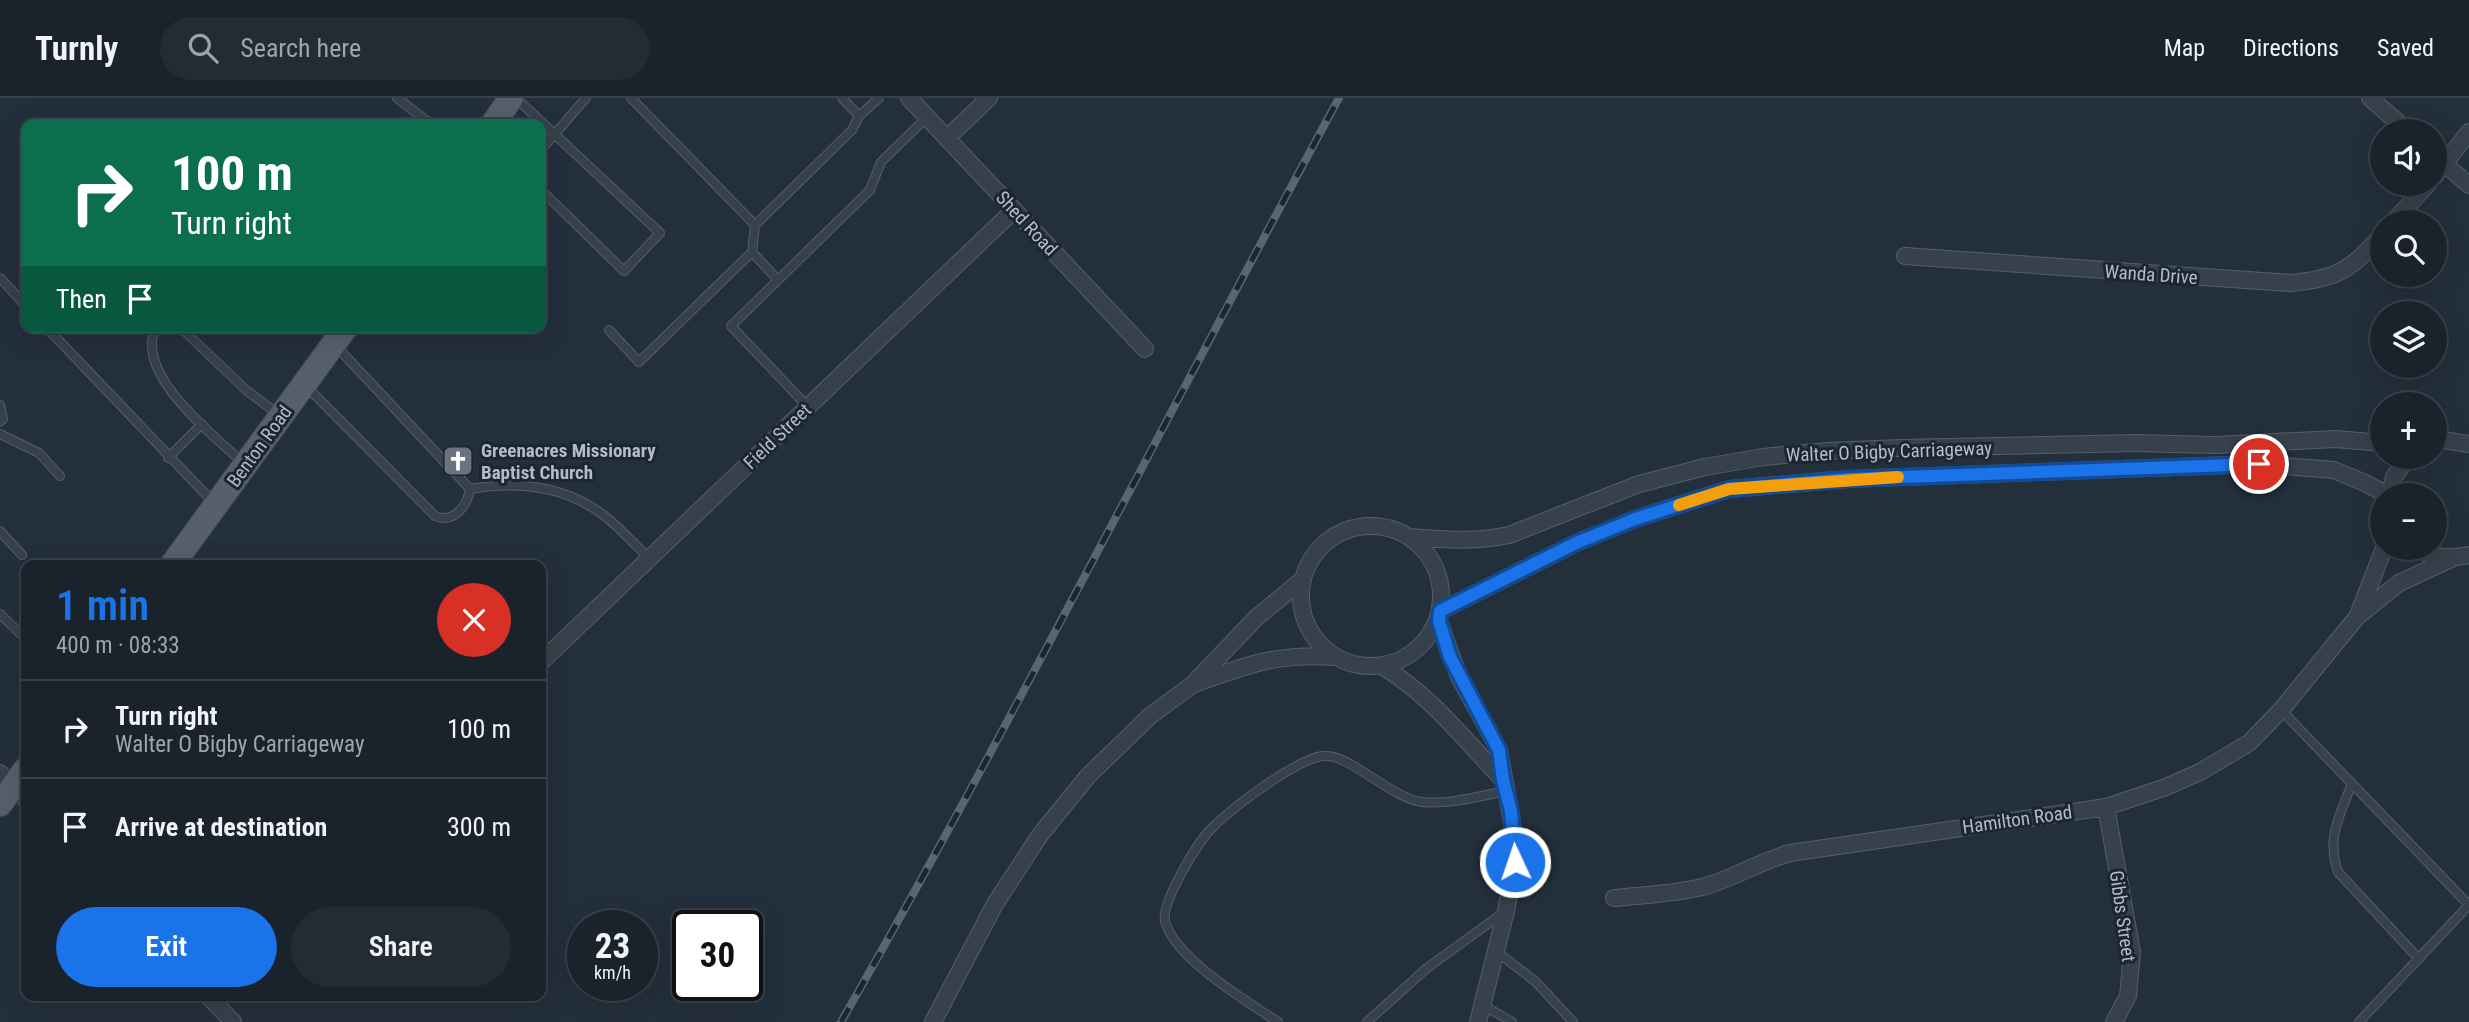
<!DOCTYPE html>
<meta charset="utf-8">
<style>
body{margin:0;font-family:"Roboto Condensed",sans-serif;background:#232b34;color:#f1f3f6;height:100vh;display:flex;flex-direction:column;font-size:26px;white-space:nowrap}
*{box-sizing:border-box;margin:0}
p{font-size:23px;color:#9fa4a9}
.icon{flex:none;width:38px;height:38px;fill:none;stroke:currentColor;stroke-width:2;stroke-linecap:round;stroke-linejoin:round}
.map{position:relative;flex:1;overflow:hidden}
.side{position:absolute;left:21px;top:462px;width:525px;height:441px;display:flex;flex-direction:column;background:#1a232c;border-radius:14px;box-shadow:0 7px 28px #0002,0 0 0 2px #384048}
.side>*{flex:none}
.guide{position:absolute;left:21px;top:21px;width:525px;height:214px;border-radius:14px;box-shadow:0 7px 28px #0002,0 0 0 2px #384048;background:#0b6e4f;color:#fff;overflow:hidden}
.tools{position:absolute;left:2370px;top:21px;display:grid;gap:14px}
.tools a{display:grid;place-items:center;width:77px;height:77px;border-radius:50%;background:#1a232c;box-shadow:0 7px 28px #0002,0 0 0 2px #384048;font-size:35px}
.speed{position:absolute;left:567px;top:812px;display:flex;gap:14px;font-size:35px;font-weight:700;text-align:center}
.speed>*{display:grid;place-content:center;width:91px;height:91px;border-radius:50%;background:#1a232c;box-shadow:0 7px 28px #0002,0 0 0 2px #384048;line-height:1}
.speed small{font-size:18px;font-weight:400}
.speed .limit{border:4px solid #111;border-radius:10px;background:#fff;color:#111}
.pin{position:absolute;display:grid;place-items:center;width:60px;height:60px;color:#fff;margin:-30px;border:4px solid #fff;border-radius:50%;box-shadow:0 2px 7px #0007}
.me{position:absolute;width:77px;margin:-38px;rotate:357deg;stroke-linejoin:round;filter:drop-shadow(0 0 5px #0008)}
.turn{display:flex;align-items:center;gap:24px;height:147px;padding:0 35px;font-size:32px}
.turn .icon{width:91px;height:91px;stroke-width:2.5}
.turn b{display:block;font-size:49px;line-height:60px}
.then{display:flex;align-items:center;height:66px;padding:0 35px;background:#0003;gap:14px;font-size:26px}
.round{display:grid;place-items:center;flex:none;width:74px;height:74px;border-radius:37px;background:#232b34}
.headline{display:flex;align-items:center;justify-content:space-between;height:119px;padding:0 35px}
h1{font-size:42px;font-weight:600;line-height:52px;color:#1a73e8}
.button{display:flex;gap:14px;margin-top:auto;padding:14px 35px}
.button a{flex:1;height:80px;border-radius:42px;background:#1a73e8;color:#fff;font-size:28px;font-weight:600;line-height:80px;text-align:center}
.button a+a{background:#232b34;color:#f1f3f6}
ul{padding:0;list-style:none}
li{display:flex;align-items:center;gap:21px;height:98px;padding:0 35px;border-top:2px solid #384048}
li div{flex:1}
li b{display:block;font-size:26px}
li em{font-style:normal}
header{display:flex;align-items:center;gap:42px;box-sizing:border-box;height:98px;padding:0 35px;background:#1a232c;border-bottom:2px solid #384048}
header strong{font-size:33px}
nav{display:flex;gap:38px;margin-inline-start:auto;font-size:24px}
.search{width:490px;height:63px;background:#232b34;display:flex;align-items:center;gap:18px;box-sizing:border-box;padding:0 24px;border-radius:38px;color:#9fa4a9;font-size:26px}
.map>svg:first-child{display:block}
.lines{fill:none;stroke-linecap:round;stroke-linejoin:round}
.lane-casing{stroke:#555f69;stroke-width:10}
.street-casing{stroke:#555f69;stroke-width:18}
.primary-casing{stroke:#404a54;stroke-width:26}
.lane{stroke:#37414b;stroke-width:8}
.street{stroke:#37414b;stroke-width:16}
.primary{stroke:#55606b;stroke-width:24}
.rail-casing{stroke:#596572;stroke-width:8}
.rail{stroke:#1c2630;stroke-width:5;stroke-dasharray:16;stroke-linecap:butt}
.route-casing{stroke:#114b97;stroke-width:18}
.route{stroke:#1a73e8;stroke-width:12}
.slow{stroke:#f59e0b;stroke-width:12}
.labels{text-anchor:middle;stroke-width:6;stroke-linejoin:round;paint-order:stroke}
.street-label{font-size:19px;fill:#b2bcc7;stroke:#1c2630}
.poi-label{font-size:19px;font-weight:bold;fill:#b2bcc7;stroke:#1c2630;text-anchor:start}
</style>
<header>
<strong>Turnly</strong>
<div class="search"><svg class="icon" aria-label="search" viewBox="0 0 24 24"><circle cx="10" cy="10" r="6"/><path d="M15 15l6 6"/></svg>Search here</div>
<nav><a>Map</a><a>Directions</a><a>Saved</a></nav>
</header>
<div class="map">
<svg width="2469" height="924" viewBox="0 0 2469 924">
<rect width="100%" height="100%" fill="#232f3b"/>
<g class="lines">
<g class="lane-casing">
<path id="lane" d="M397,0L431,26
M516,0L660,135L624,173L541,92
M631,0L755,127
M842,0L859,18
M541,52L586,0
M752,154L778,182
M0,180L26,208
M46,229L214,405
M156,229C133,276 214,337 243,365
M180,229L246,292L279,317
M609,232L639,264L752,154L755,127L852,32L859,18L879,0
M336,248L470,391
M307,289L435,418C454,426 467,408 470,391C518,383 566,387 606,419C621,431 635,447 649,460
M0,307L3,321L0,324
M808,309L731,228L870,92L881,64L927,19
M0,336L39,355L60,378
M168,360L202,326
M0,433L22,457
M0,516L26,541
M2281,612L2469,807
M2352,685C2340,718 2326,739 2338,774L2419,861
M1496,853L1536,884L1573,924
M1483,907L1512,924
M1278,924C1248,904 1174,860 1165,823C1161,805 1198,743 1212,730C1233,709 1294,663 1322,658C1348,654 1390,700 1422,704C1449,707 1480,698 1506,693
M1367,924L1427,870L1503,815
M2359,924L2469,807"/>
</g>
<g class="street-casing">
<path id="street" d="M909,0L1145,251
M2370,0L2408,33
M947,40L989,0
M2434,57L2469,87
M2434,79L2469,34
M2393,124L2428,86
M1905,158L2290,185C2338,181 2350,172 2382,137
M2434,344L2443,342L2469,346
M2390,397L2394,379L2408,359
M1301 498a70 70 0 1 1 140 0a70 70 0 1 1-140 0Z
M1410,439C1444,442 1476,444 1509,437L1639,386L1705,369L1763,359L1827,353L1901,350L2136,345L2215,347L2336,341L2382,345
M2416,450C2433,460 2449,461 2469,457
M1440,513L1576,445L1635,421L1729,391L1848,381L2259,366L2334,372L2365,385L2388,397
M2358,517L2384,450
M1439,523L1459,579L1499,652L1514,736L1515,764L1506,813L1478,924
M541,564L1014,112
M1382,568C1430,597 1464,641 1503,682
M1194,586C1249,566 1277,555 1337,559
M0,675L26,702
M2106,709L2132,854L2128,898L2114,924
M1614,800C1643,797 1674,796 1702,789C1733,781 1760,763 1790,755L2106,709L2166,689L2200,674L2249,645L2281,612L2357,519L2399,485L2451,461
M208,898L233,924
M933,924L995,806L1040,737L1088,678L1150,618L1192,587L1256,520L1302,482"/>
</g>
<g class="primary-casing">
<path id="primary" d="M493,26L511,0
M172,467L346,229
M0,706L26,671"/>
</g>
<use href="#lane" class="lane"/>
<use href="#street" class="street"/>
<use href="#primary" class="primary"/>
<g class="rail-casing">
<path id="rail" d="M841,924C1015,620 1172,307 1339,0"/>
</g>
<use href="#rail" class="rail"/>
</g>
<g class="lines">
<g class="route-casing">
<path id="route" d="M1515,764L1511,713L1503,682L1499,652L1450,559L1439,523L1440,513L1576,445L1635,421L1729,391L1848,381L2259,366"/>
</g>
<use href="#route" class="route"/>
<path class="slow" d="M1679,407L1729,391L1898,379"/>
</g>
<defs>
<g id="church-square" transform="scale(1.575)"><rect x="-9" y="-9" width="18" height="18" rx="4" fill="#6b7280" stroke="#1c2630"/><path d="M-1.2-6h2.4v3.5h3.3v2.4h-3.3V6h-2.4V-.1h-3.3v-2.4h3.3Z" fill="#fff"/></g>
</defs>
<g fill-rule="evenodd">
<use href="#church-square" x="458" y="363"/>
</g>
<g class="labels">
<g class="street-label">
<text transform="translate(1027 125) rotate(47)" y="7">Shed Road</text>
<text transform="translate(2151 176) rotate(4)" y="7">Wanda Drive</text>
<text transform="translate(777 338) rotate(-44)" y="7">Field Street</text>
<text transform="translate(259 348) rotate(-54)" y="7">Benton Road</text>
<text transform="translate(1889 353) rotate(-2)" y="7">Walter O Bigby Carriageway</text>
<text transform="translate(2017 721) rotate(-8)" y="7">Hamilton Road</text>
<text transform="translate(2123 818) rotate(82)" y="7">Gibbs Street</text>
</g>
<g class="poi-label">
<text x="481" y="359">Greenacres Missionary<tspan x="481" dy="22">Baptist Church</tspan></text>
</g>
</g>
</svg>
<div class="tools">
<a><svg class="icon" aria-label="sound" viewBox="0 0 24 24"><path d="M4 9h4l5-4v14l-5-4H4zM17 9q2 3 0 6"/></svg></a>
<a><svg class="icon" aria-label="search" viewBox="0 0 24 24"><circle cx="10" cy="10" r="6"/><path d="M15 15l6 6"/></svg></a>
<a><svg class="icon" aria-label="layers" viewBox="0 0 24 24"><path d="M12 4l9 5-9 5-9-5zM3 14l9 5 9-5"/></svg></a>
<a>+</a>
<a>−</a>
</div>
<div class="speed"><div>23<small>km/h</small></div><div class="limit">30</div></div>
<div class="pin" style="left:2259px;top:366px;background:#d93025"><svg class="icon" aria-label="arrive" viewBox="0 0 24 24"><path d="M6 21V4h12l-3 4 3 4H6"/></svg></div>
<svg class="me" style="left:1515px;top:764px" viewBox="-20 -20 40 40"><circle r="17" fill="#1a73e8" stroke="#fff" stroke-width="3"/><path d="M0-11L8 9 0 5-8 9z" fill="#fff"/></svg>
<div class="guide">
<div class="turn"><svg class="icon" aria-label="right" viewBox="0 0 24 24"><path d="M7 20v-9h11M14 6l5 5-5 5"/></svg><div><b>100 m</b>Turn right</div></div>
<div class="then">Then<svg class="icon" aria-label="arrive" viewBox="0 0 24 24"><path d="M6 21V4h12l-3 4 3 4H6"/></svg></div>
</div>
<section class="side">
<div class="headline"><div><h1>1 min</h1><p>400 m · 08:33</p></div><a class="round" style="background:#d93025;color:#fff"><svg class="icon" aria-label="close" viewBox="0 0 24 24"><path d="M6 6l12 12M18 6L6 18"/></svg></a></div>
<ul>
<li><svg class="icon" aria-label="right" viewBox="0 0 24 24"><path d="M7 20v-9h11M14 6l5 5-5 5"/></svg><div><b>Turn right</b><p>Walter O Bigby Carriageway</p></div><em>100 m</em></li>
<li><svg class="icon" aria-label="arrive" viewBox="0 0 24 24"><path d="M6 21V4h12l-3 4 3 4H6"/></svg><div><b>Arrive at destination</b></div><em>300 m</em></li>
</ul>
<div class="button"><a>Exit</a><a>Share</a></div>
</section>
</div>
